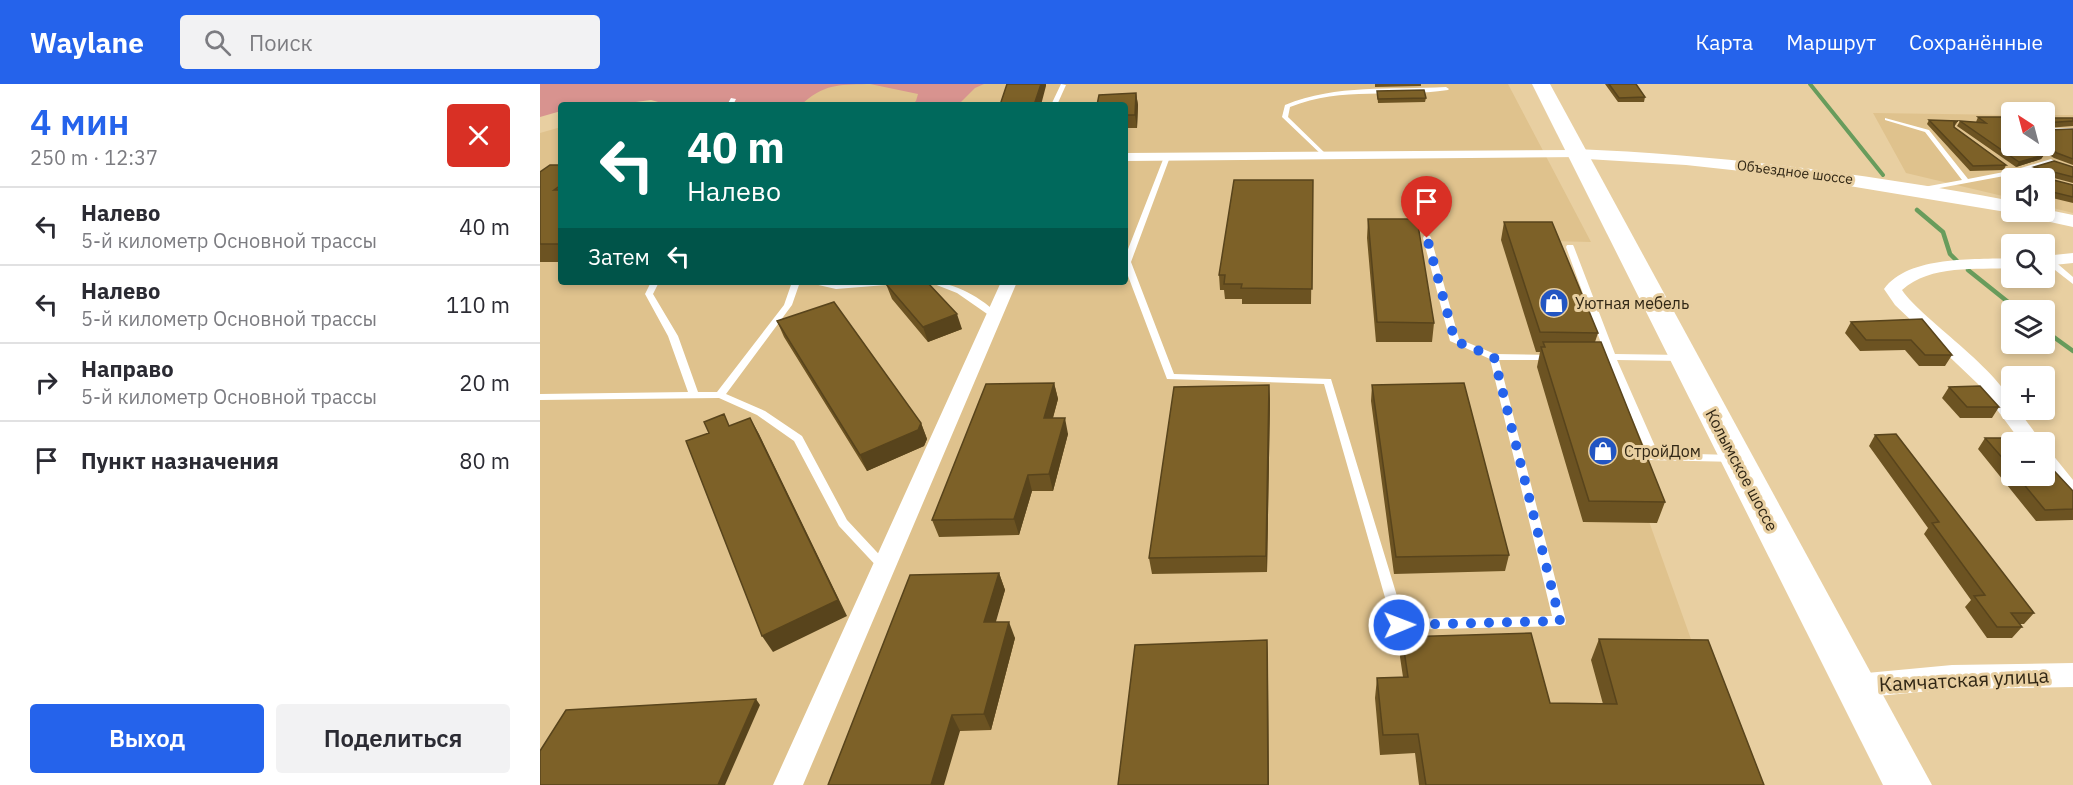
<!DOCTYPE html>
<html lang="ru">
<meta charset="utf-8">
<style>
body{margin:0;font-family:"IBM Plex Sans",sans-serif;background:#f2f2f3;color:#2b2b33;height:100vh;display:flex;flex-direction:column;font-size:22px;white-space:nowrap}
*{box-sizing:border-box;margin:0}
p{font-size:20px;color:#7c7c81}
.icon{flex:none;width:33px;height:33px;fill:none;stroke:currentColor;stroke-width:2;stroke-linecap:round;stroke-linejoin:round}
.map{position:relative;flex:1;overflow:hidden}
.drawer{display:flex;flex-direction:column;background:#fff;width:540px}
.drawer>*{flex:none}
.guide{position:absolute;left:18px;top:18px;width:570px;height:183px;border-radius:6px;box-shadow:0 3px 9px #0003;background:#00695c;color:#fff;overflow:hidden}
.needle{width:39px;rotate:324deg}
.controls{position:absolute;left:1461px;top:18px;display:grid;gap:12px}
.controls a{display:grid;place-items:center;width:54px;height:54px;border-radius:6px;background:#fff;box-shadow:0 3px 9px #0003;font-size:30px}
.pin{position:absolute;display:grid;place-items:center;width:51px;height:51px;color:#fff;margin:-62px -26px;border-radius:50% 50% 50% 0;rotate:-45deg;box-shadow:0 0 6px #0007}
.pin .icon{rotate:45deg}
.me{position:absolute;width:66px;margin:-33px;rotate:89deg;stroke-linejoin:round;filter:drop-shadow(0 0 4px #0008)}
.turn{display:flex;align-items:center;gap:21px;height:126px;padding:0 30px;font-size:27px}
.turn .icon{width:78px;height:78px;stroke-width:2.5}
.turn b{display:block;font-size:42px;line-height:51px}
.then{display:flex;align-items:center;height:57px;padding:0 30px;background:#0003;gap:12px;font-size:22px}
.round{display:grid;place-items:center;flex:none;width:63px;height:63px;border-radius:6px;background:#f2f2f3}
.overview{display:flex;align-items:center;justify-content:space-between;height:102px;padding:0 30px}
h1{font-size:36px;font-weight:600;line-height:45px;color:#2563eb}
.action{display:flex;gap:12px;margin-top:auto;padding:12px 30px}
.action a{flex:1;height:69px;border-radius:6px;background:#2563eb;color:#fff;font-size:24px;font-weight:600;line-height:69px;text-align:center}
.action a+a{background:#f2f2f3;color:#2b2b33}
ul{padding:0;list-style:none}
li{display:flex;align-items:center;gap:18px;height:78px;padding:0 30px;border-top:2px solid #e1e1e2}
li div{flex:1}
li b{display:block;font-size:22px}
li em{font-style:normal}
header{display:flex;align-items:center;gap:36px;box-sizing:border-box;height:84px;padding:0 30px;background:#2563eb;color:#fff}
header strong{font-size:28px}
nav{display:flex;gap:33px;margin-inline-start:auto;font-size:21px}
.search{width:420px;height:54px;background:#f2f2f3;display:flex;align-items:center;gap:15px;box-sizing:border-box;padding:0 21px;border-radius:6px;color:#7c7c81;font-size:22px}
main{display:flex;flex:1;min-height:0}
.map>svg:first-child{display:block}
.built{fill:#dfc28d}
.green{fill:#d8938f}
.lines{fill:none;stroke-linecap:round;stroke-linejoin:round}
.stream-far1{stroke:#689c5c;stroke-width:4}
.stream{stroke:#689c5c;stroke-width:4.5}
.service{fill:#fff;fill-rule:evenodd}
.minor{fill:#fff;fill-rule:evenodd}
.tertiary{fill:#fff;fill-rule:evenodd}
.trunk{fill:#fff;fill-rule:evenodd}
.wall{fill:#6c5322}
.shaded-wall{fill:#58441c}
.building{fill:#7d6128;stroke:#58441c;stroke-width:1.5}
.route{stroke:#2563eb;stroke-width:10;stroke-dasharray:0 18}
.labels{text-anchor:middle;stroke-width:6;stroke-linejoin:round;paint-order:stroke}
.far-street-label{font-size:14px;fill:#312715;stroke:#e8cfa1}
.poi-label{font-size:16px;fill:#312715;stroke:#e8cfa1;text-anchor:start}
.street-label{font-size:16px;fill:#312715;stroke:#e8cfa1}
.near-street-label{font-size:20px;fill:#312715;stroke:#e8cfa1}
</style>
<header>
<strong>Waylane</strong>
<div class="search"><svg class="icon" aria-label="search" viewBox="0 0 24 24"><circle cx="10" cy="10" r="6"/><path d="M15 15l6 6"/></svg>Поиск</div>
<nav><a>Карта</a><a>Маршрут</a><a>Сохранённые</a></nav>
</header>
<main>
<section class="drawer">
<div class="overview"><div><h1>4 мин</h1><p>250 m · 12:37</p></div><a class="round" style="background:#d93025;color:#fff"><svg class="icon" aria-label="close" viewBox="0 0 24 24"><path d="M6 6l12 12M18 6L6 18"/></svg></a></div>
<ul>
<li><svg class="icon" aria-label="left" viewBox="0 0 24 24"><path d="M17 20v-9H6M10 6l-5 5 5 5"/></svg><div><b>Налево</b><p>5-й километр Основной трассы</p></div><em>40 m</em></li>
<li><svg class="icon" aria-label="left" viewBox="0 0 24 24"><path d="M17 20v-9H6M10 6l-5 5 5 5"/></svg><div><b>Налево</b><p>5-й километр Основной трассы</p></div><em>110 m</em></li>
<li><svg class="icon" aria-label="right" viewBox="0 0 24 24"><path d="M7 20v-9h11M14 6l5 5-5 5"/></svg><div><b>Направо</b><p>5-й километр Основной трассы</p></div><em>20 m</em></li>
<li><svg class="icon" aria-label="arrive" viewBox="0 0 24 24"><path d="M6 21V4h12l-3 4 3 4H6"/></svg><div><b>Пункт назначения</b></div><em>80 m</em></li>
</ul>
<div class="action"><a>Выход</a><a>Поделиться</a></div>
</section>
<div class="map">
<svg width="1533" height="701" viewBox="0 0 1533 701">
<rect width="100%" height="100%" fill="#e8cfa1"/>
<path class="built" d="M197,0H968L1051,158L1009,157L1203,701H0V49L21,43V198H585V21H113Z
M1333,29L1471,31L1472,62H1504L1505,31H1533V129L1505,122L1504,94H1472L1471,114L1366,89Z"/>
<path class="green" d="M0,0H327C297,1 284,0 261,21H129L111,16L73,21H21V27L0,33Z
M330,0H444L435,4L418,21H371L376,17L378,10Z"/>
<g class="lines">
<path class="stream-far1" d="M1270,0L1343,91"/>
<path class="stream" d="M1377,126L1403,148L1410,170L1417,177
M1428,186L1478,226
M1504,246L1533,267"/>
<path class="service" d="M521,0L526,1L517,21H511Z
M906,3L909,5L908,6C854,14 803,2 750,23L748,33L787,71L788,72L785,74L742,33L745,21C797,0 851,6 906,3Z
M191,14L196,15L193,21H187Z
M1345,34L1389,46L1428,95L1474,86L1511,75L1514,77L1475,90L1378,108V104L1422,96L1385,48L1345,36Z
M1504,44H1533V48H1504Z
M627,71L630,73L591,178L634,290L791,295L864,535L1012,532L950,275L910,257L883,154L884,152H890L891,154L919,255L955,270L1014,271L1016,273L1014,275L1011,276H959L1026,537L1025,541L1020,542L859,546L854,545L784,300L627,295L585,184V173L624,73Z
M1027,161H1033L1034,163L1075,270L1143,271L1148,274L1143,277L1077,276L1118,369L1193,371L1198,375L1197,378L1110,376L1067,276L1062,275L1060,273L1065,270L1026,163Z
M1506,175H1512L1533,193V200L1506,179Z
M111,198H119L113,210L138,252L158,308H177L244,221L252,198H260L252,221L186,310L225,327L262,352L307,436L349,481L351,484L349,487L345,489L341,487L299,442L254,357L217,331L179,314L0,316V310L148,308L128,252L105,210Z
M273,198L296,199L350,198L346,201L296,205L274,200Z
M389,198C415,198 442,214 460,232L459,234H453L417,209Z"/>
<path class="minor" d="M1036,66L1041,67V73L585,77V69Z
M1533,169V179L1504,182V172Z
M1472,174V184C1436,186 1391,180 1362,206C1382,236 1472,294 1472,326H1478L1502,358H1481L1438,300L1355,221L1344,205C1369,171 1434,176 1472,174Z
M461,198H477L263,701H233Z
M1504,368L1512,370L1533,396V420L1525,418L1504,391Z
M1533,579V603L1412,605L1316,614L1306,611L1302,602L1306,593L1316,590L1412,581Z"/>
<path class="tertiary" d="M1036,65C1183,71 1327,90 1472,117V128H1477L1472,129L1255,93L1146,81L1030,74L1027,70Z
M1504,125L1533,131V143L1483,132L1480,128H1504Z"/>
<path class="trunk" d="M992,0H1010L1392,701H1343Z"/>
</g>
<path class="wall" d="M835,0H881V2L835,3Z
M1065,0H1096L1105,13L1104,18H1078Z
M837,7L886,14L885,18L838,19Z
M596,9L598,21L597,44H585V21Z
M1438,33H1472V62L1504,71L1501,75L1476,83L1417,42L1420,37L1437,38H1436Z
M1504,34H1533V42L1506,44L1507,46L1533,45V81L1514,74L1495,62H1504Z
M1389,36L1418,37L1414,43L1466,81L1464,86L1430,87L1387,40Z
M21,81V178H0V88Z
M1494,83H1533V99L1491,88Z
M1468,89L1506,94L1533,101V119L1504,112V94H1472V103L1462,101Z
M773,96L771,220H702V215H685L684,206H680L679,191Z
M828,135L894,239L892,258H836L827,154Z
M964,138L1058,249L1055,258L1125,418L1117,439L1043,438L997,283L1000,268H996L961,156Z
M346,200L422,245L388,258L352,215Z
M1382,235L1412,271L1405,282H1379L1365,266L1320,267L1305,249L1311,238Z
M237,237L381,339L387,355L384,362L327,387L244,253Z
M514,299L518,315L513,334L528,350L513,407H492L479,451L399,453L392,436Z
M729,301L730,317L727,488L612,490L609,474Z
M832,301L969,471L965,487L854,490L831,317Z
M1409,303L1459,323L1452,334H1420L1402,314Z
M1335,351L1494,529L1484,540H1479L1482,543L1472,554H1447L1425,523L1431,516L1384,450L1388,444L1329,362Z
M1445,354L1472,358V392H1504L1533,407V436L1496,437L1438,365Z
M459,489L465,506L455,538L475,554L451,646L420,647L288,701Z
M862,553L1010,619L1063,620L1051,576L1059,555L1224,701H879L875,669L840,671L835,614L837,594L863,593L860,573Z"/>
<path class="shaded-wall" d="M501,0H506V2L501,21H494Z
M596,9L598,21L597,44L595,31Z
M1504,71L1501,75L1476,83L1479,78Z
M417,230L422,245L388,258L383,243Z
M514,299L518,315L508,351L504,334Z
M729,301L730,317L727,488L726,472Z
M210,334L219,350L307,532L233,568L222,552Z
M525,334L528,350L513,407L509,390Z
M381,339L387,355L384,362L327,387L320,371Z
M488,391L492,407L479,451L474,435Z
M459,489L465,506L451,555L444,538Z
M469,538L475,554L451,646L444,630Z
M727,556L728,572L729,701H728Z
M216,615L220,621L185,701H178Z
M412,631L420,647L404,701H391Z"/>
<path class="building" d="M467,0H501L494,21H460Z
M1069,0H1096L1105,13L1079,14Z
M884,6L886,14L838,15L837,7Z
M596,9L595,31H585V21H557L559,11Z
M1438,33H1472V62H1490L1504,71L1479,78L1420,37L1446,39Z
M1504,34H1533V37L1504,39Z
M1389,36L1418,37L1414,38V43L1466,81L1433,82Z
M1504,40L1507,46L1533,45V75L1517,69L1504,61Z
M1514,77L1533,83V93L1494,83Z
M10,81H21V101L14,106H21V160H0V88Z
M1478,88L1505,92L1506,94L1533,101V113L1504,106V94H1472V98L1465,96L1468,89Z
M694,96H773L772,205L701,204L702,200H684L685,191H679Z
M828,135H877L894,239L837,238Z
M964,138H1012L1058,249L1000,248Z
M353,198H387L417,230L383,243L346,200Z
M294,218L381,339L378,346L320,371L237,237Z
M1382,235L1412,271H1385L1371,256H1326L1311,238Z
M1003,258H1061L1125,418L1049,417L1001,263H1005Z
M514,299L504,334H525L509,390L488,391L474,435L392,436L446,300Z
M924,299L969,471L856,473L832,301Z
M729,301L726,472L609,474L634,303Z
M1440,302L1459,323H1427L1409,303Z
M184,330L189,342L210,334L298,516L222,552L146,357L169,349L164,338Z
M1356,350L1494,529H1471L1482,543H1457L1434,512L1445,511L1392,439L1399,438L1335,351Z
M1445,354H1484L1489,358H1472V385Z
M1504,376L1533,407V425L1505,426L1477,392H1504Z
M459,489L444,538H469L444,630L412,631L391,701H288L370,491Z
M991,549L1010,619L1077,620L1059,555L1168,556L1224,701H886L878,650L843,651L837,594L868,593L862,553Z
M727,556L728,701H578L595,561Z
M216,615L178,701H0V667L26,626Z"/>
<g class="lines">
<path class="route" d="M859,541L1020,537L954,273L915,257L887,154"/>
</g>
<defs>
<g id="shop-disc" transform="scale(1.5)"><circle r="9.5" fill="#2255c2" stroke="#e8cfa1"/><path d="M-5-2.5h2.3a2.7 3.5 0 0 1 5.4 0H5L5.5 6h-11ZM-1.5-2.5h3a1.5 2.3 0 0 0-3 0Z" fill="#fff"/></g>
</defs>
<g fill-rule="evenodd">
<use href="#shop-disc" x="1014" y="219"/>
<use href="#shop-disc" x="1063" y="367"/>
</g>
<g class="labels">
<g class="far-street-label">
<text transform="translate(1255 88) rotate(7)" y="5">Объездное шоссе</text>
</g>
<g class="poi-label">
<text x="1035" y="225">Уютная мебель</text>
<text x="1084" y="373">СтройДом</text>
</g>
<g class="street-label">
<text transform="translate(1202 386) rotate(62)" y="6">Колымское шоссе</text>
</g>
<g class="near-street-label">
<text transform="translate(1424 596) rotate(-3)" y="7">Камчатская улица</text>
</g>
</g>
</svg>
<div class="controls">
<a><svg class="needle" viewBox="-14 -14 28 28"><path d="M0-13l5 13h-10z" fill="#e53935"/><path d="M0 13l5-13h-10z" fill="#7c7c81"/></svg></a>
<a><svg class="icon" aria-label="sound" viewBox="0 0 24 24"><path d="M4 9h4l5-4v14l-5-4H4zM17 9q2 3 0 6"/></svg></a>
<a><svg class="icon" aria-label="search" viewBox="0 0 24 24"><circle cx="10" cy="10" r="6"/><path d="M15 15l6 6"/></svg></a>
<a><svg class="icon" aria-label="layers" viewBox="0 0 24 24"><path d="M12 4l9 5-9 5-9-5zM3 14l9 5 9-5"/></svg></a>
<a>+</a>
<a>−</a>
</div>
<div class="pin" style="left:887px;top:154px;background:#d93025"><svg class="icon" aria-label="arrive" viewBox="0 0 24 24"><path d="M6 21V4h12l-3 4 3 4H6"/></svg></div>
<svg class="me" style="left:859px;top:541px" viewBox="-20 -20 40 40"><circle r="17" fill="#2563eb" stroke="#fff" stroke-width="3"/><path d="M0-11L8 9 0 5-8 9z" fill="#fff"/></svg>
<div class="guide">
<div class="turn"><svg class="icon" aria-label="left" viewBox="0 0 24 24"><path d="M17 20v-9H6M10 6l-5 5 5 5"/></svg><div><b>40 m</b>Налево</div></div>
<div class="then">Затем<svg class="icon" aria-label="left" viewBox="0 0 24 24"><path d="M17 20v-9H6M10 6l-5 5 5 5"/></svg></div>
</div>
</div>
</main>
